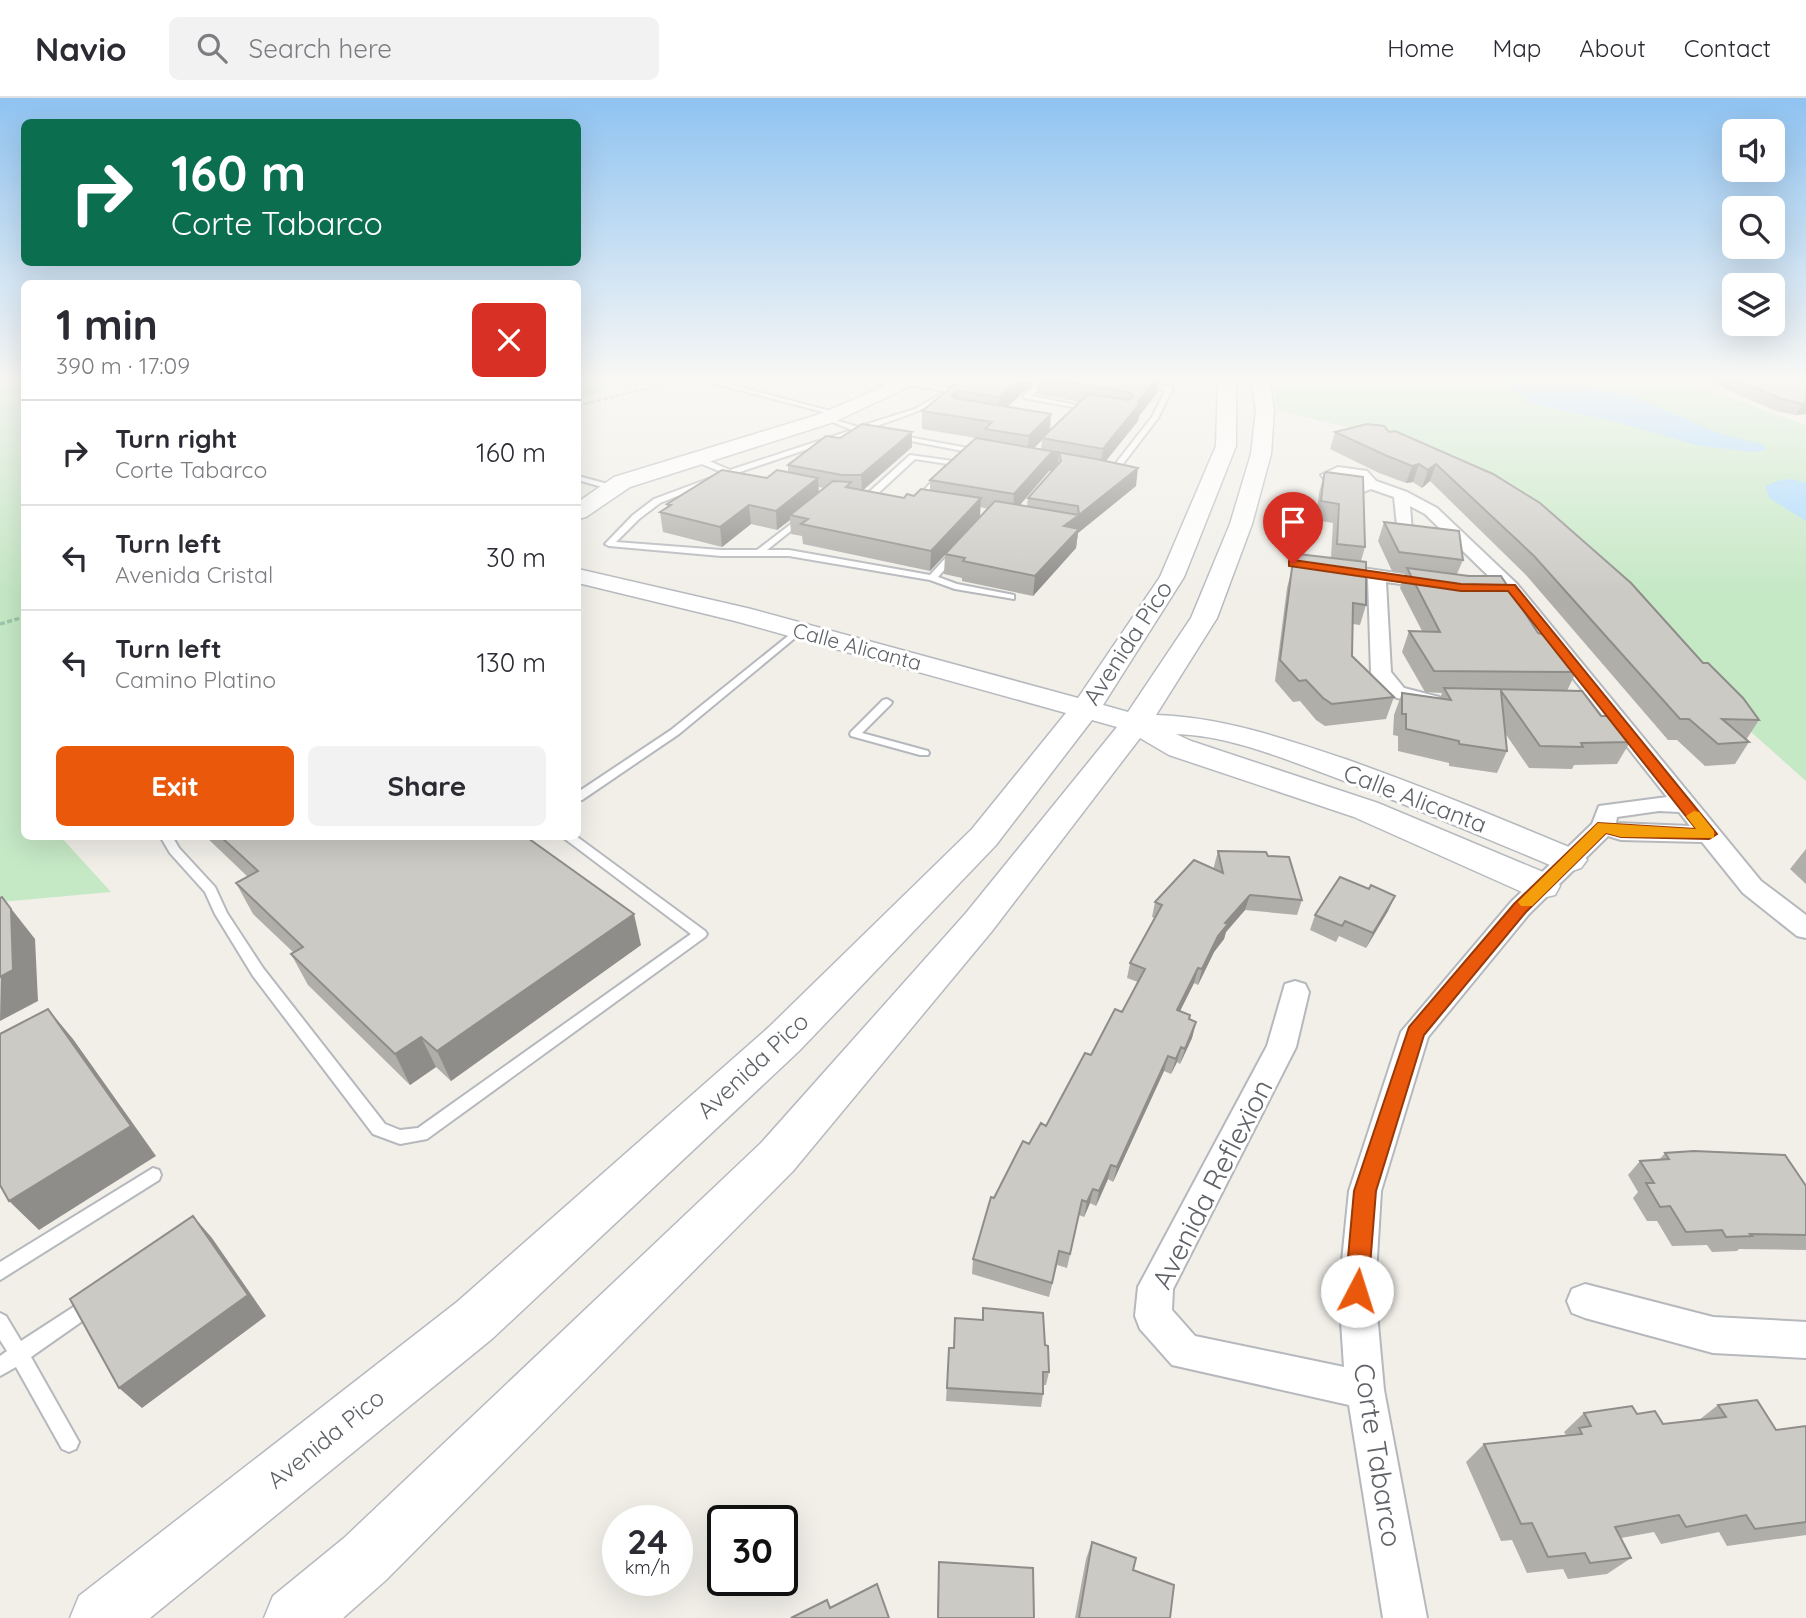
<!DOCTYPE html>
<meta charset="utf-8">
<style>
body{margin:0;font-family:Quicksand,sans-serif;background:#f2f2f3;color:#2b2b33;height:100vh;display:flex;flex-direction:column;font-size:26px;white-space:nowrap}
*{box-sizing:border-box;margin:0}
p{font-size:23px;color:#7c7c81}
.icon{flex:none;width:38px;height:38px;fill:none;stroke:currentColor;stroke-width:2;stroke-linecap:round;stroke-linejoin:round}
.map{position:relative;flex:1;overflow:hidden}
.drawer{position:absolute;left:21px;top:182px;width:560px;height:560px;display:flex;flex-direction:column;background:#fff;border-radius:10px;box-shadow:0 7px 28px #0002}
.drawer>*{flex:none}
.guide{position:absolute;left:21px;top:21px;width:560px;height:147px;border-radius:10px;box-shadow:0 7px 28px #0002;background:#0b6e4f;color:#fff;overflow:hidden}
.buttons{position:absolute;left:1722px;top:21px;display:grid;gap:14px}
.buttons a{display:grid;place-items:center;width:63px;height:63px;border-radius:10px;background:#fff;box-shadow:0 7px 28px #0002;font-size:35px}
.speed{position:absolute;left:602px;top:1407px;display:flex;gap:14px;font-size:35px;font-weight:700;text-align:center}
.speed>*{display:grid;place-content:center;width:91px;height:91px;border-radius:50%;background:#fff;box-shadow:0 7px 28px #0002;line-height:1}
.speed small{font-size:18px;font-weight:400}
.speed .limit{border:4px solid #111;border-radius:10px;background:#fff;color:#111}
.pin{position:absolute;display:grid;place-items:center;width:60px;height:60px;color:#fff;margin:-72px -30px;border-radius:50% 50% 50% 0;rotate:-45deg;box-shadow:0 0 7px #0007}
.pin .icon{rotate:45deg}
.me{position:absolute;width:77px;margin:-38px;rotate:5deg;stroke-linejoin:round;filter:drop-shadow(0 0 5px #0008)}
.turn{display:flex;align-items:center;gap:24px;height:147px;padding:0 35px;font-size:32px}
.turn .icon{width:91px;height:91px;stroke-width:2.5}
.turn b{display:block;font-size:49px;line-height:60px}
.round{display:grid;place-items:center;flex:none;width:74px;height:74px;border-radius:10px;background:#f2f2f3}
.summary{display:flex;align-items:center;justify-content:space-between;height:119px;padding:0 35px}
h1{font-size:42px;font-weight:800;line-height:52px}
.button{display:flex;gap:14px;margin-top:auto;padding:14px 35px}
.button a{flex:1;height:80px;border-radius:10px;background:#ea580c;color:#fff;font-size:28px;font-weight:800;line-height:80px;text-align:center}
.button a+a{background:#f2f2f3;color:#2b2b33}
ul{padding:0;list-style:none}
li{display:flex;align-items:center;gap:21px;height:105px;padding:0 35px;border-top:2px solid #e1e1e2}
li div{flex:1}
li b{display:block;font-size:26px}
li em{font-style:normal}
header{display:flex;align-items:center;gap:42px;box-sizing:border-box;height:98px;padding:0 35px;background:#fff;border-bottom:2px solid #e1e1e2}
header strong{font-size:33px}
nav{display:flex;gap:38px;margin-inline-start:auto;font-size:24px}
.search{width:490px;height:63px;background:#f2f2f3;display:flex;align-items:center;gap:18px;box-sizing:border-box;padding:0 24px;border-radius:10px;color:#7c7c81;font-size:26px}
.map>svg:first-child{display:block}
.green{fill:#c5e8c5}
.water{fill:#aadaff}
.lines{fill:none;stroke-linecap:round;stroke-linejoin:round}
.lane-casing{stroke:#b5b8bc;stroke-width:4}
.street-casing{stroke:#b5b8bc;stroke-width:4}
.secondary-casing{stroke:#b6babf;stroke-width:3}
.path-far1{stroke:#9cc7a9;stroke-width:2.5;stroke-dasharray:4.5 2;stroke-linecap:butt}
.path{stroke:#9cc7a9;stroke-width:3.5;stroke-dasharray:5 2.5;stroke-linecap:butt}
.lane{fill:#fff;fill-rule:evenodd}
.street{fill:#fff;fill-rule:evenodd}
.secondary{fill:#fff;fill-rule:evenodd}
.wall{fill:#afaea9;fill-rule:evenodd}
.shaded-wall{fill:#8f8d8a}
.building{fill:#cccac5;stroke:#8f8d8a;stroke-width:2}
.route{fill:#ea580c;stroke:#983908;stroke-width:2}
.slow{fill:#f59e0b}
.labels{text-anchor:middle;stroke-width:6;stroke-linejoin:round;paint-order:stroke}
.far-street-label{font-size:21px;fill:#5f6368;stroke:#fff}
.street-label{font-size:24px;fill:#5f6368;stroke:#fff}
.near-street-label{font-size:28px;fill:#5f6368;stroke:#fff}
</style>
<header>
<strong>Navio</strong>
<div class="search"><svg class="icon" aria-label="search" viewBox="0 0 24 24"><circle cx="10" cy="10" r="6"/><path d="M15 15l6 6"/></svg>Search here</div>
<nav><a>Home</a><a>Map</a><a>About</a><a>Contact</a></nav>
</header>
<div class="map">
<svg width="1806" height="1520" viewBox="0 0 1806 1520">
<rect width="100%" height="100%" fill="#f1efe8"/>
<path class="green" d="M0,281H24V738L61,739L111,794L0,804Z
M578,281H635L578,302Z
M1272,281H1677L1806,327V683L1751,634L1618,494L1358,332L1277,312Z"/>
<path class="water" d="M1505,281H1560L1635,299L1721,336L1762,346L1767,351L1756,354L1700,348L1606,321L1536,307L1503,286Z
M1792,381L1806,385V423L1769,400L1765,388L1777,383Z"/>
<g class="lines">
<g class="lane-casing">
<path id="lane" d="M697,281H708L842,316L839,318Z
M758,281H765L759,285L756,283Z
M851,281H869L907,288L904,290Z
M961,281H968C939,309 901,319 865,332L864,334H858L737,375L740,377L739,379L730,377L660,405L639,421L616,444L721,452H757L804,416H807V420L767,452H789L930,477L952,453L955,452L959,455L938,479L957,486L1014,497V501L955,491L930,482L789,458H721L609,448L605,446L633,417L654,401L724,375L694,363V359H700L730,372L852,332L825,321V319L858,329L915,311L946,293L910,287L908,284L951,290Z
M1041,281H1048L1031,298L1086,309L1077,317L1074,315L1078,310L1024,300V298Z
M1141,287L1170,288L1173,290L1158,320L1113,379H1107L1104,376L1109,374L1152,319L1166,292L1143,290Z
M897,337L979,352L983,354L979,356L895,340V338Z
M910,357L953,363L957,365L920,406L913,404L948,366L915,361L873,400H867V396Z
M578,378L615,388L616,390L612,392L578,382Z
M798,530L803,533L801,535L679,636L582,702H578V694L671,632Z
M887,601L892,604L891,606L862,635L928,653L929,655L928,657H920L851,638L850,636L851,634L883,602Z
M160,738H172L179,750L215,789L227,815L263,870L385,1026L400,1032L418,1030L691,836L561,738H576L705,833L707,836L705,839L427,1041L400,1046L373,1036L253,878L215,816L205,794L170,755Z
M153,1070L159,1072L161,1077L159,1082L0,1182V1164Z
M92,1197L98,1200L101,1206L98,1212L31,1259L79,1344L76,1351L69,1354L62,1351L16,1269L0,1278V1258L7,1253L0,1242V1215L6,1218L21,1243Z"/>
</g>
<g class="street-casing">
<path id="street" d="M1338,369L1367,373L1376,383L1407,394L1437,410L1517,486L1761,783L1806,817V840L1797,838L1743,795L1702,744L1621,742L1608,738L1529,816L1428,939L1381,1093L1375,1193L1384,1292L1427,1520H1383L1349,1307L1172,1267L1140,1231L1135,1218L1138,1189L1267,948L1285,886L1295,883L1305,886L1309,894L1296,949L1173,1191L1172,1212L1195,1238L1344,1269L1339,1193L1349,1093L1401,934L1511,804L1592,726L1599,708L1667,699L1505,494L1425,416L1410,408L1412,434L1410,437H1398L1394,399L1371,391L1361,395L1331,389L1321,377ZM1337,378L1357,380L1362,384L1341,382ZM1659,713L1679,714L1690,728L1616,725L1617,719Z
M1362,470L1437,481L1446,486L1437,491L1386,484L1391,574L1404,590L1439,599L1442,603L1439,607L1432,609L1390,598L1371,575L1368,481L1353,475Z
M1585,1186L1713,1219L1806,1224V1260L1713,1255L1585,1220L1572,1215L1567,1203L1572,1191Z"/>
</g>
<g class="secondary-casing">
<path id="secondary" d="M901,281H925L834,324L630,389L586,419L578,421V404L614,379L820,316Z
M1218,281H1236V348L1184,479L1103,607L1128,614L1191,520L1230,426L1251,356L1256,312L1251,281H1269L1274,312L1271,356L1252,426L1217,520L1156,617C1222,619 1286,641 1348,662C1427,690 1504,722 1581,754L1587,762L1581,770L1569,774L1557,770C1476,736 1397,702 1315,672C1272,656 1223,637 1176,636L1191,643L1378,705L1555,779L1560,788L1555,797L1542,800L1529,797L1354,719L1169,657L1140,640L992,833L793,1073L386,1482L343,1520H264L273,1498L344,1440L761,1045L966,815L1117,629L1092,622L996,747L799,953L493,1240L150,1520H70L79,1498L457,1204L769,929L972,731L1066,615L735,523L578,485V471L751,511L1078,600L1160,479L1216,348Z"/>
</g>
<path class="path-far1" d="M578,308L682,281"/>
<path class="path" d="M0,526L24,519"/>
<use href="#lane" class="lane"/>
<use href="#street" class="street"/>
<use href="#secondary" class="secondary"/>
</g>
<path class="wall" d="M736,281H756V286Z
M961,281H1159L1157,295L1139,318L1138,323L1106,363L1136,388L1078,435L1076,450L1033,498L962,483V480L944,476L945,457L930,473L803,446L802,438L791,436L790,422L777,432L751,426L722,449L663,434L660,414L667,409V406L788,374V367L840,340L912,349L863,392L904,400L914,398L930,392V382L976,340L922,331V313ZM1038,281L1036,296L1080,304L1050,333L1007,309ZM1042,342L1041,351L1034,350ZM1049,373H1051L1028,400L1027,408L1020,407ZM818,389L824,390L819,394ZM980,409L988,411L980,419Z
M1703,281H1806V316L1796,317L1776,313Z
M1395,333L1703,565L1759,622L1746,642L1749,644L1735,666L1705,668L1677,642H1668L1526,477L1430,383L1422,390L1413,384L1406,385L1379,375L1330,351L1335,334H1389Z
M1324,377L1365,449L1361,463L1366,507L1360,527L1353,526L1352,558L1394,599L1386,621L1325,628L1316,622L1300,603L1293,604L1275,583L1287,490L1292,470L1331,460L1333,425L1316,422L1319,395Z
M1384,424L1463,462L1457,476L1538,535L1576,574L1567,593L1601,618L1630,644L1617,666L1574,667L1572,671L1529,670L1505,635L1507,653L1497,675L1449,668V665L1398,653V638L1393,637L1394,617L1402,595L1440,600L1442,595L1425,594L1402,554L1409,533H1422L1400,490L1405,475L1392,473L1378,443Z
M205,738H525L641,847L451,983L436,969L410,987L308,887L291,856L294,855L253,816L236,785L248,779Z
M1806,751V786L1790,771Z
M1218,753L1268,758L1302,802L1297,817L1245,812L1226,834L1224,841L1214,854L1198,887L1194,885L1180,913L1189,922L1196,924L1192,940L1180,966L1177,964L1171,976L1164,973L1113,1084L1108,1081L1096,1108L1090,1105L1084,1119L1079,1117L1067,1170L1057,1167L1049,1199L972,1176L973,1161L994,1100L1029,1046L1046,1028L1122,914L1138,884L1127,880L1130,865L1155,820L1152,819L1155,804L1214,771V768Z
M1369,791L1395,798L1388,813L1366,850L1339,838L1336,844L1310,832L1315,817Z
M1665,1055L1806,1088V1152L1739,1151L1737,1153L1712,1154L1707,1147L1672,1148L1657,1123H1647L1633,1100L1638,1094L1628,1077L1640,1063L1659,1062Z
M983,1210L1045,1247L1049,1274L1046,1287H1043V1296L1041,1309L946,1303L949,1250H953L982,1222Z
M1718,1307L1776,1332L1806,1328V1437L1727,1448L1719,1434L1661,1446L1654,1434L1621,1440L1631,1460L1607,1476L1568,1481L1563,1471L1527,1475L1512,1442L1501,1443L1466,1364L1484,1346L1566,1337L1564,1334L1584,1315L1637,1316L1663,1326L1699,1322Z
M1092,1444L1133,1472L1170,1520H1075L1086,1461Z
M939,1464L1034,1520H937Z"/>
<path class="shaded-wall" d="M1020,281H1038L998,317L999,299Z
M1156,281H1159L1157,295L1139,318L1138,323L1100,370L1103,351Z
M958,293L957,310L952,297Z
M1806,305V316L1796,317L1802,306Z
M1051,316L1050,335L1042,340V342L1027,357L1029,338Z
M912,334V349L862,393L861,377Z
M1059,354L1057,372L1049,373L1013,415L1014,396L1051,355Z
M1419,366L1413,384L1406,385L1412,368Z
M1436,366L1430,383L1422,390L1428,372Z
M1138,370L1136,388L1078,435L1076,450L1033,498L1035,478L1064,428L1079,417L1077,433L1079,417Z
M818,380L819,398L790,417V422L777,432L776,413Z
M981,400L980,419L930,473L931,453Z
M749,407L751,426L722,449L720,429Z
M1250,797L1245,812L1226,834L1224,841L1214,854L1198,887L1202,871L1225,825Z
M1395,798L1388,813L1366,850L1373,835Z
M2,799L35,841L38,903L0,923Z
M634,816L641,847L451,983L437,953Z
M1198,870L1194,885L1173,927L1177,912Z
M48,911L73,941L156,1058L39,1132L9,1103Z
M1196,924L1192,940L1180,966L1185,951Z
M421,939L436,969L410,987L395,956Z
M1181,949L1177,964L1171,976L1176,961Z
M1168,958L1164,973L1113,1084L1117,1069Z
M1111,1067L1108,1081L1096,1108L1099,1093Z
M1093,1091L1090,1105L1084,1119L1087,1104Z
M193,1118L212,1140L266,1218L142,1310L119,1290Z"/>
<path class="building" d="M961,281H1020L999,299L958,293L952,297L954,300L1051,316L1029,338L985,331L992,324L922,313Z
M1052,281H1156L1138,304H1141L1103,351L1042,340L1088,296L1128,302L1134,298L1132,295Z
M1733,281H1799L1806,284V305L1802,306L1782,301Z
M862,326L912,334L861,377H842L788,367L826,338L840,340Z
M1367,326L1384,328L1389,334L1395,333L1493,376L1540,405L1631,485L1703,565H1708L1743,600L1759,622L1722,621L1749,644L1718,646L1689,621H1680L1534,458L1436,366L1428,372L1419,366L1412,368L1385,357L1335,334Z
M976,340L1096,361L1138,370L1079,417L1078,408L1028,400L1061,363L1059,354L1051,355L1014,396L930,382Z
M722,372L767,380L777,372L818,380L776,413L749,407L720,429L660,414L671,407L667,406Z
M1326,374L1363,379L1365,449L1337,446L1339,406L1321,403L1324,377Z
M833,383L851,384L846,389L904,400L907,396L914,398L921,391L981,400L931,453L801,426L808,421L790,417Z
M995,403L1079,417L1064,428L1079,431L1035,478L963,463L965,460L945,456Z
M1384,424L1459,433L1463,462L1399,454Z
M1298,456L1366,464V507L1353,505L1352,558L1394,599L1332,606L1323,600L1306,582L1299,583L1280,562L1292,470Z
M1407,470L1469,478H1501L1538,535L1548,538L1576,574L1434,573L1409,533L1440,534Z
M1444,590L1582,593L1601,618H1611L1630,644L1581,645L1583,649L1540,648L1501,593L1507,653L1459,646V643L1406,631V616H1402V595L1451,602Z
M220,738H525L634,816L437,953L421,939L395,956L291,856L303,849L236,785L258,773Z
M1218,753L1266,754L1268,758L1289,759L1302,802L1250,797L1225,825L1228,826L1218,838L1202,871L1198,870L1177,912L1190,917L1189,921L1196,924L1185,951L1181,949L1176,961L1168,958L1117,1069L1111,1067L1099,1093L1093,1091L1087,1104L1082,1102L1070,1156L1059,1153L1052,1185L973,1161L991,1099L994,1100L1023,1043L1029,1046L1041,1025L1046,1028L1085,955L1091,957L1115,911L1122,914L1145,871L1130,865L1162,807L1155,804L1194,762L1223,775Z
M1340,779L1369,791L1371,787L1395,798L1373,835L1345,823L1342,828L1315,817Z
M2,799L11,811L13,872L0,879V800Z
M48,911L131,1028L9,1103L0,1087V936Z
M1694,1053L1785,1057L1806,1088V1137L1750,1136L1752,1138L1726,1139L1722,1132L1686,1134L1670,1108L1660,1109L1646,1085H1654L1640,1063L1669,1061L1665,1055Z
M193,1118L248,1197L119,1290L70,1201Z
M983,1210L1043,1215L1045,1247L1048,1248L1049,1274H1043V1296L947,1290L949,1250H954L955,1220L983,1222Z
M1757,1302L1776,1332L1806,1328V1424L1755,1431L1746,1417L1686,1429L1679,1417L1615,1429L1631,1460L1590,1465L1585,1455L1548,1459L1532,1425L1521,1426L1484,1346L1582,1336L1579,1330L1591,1328L1584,1315L1632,1308L1637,1316L1655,1313L1663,1326L1726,1319L1718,1307Z
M1092,1444L1136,1460L1133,1472L1174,1487L1170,1520H1079Z
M939,1464L1033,1470L1034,1520H938Z
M877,1486L889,1520H791L827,1502L830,1510Z"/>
<linearGradient id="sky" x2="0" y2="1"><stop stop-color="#8fc3f1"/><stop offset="0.57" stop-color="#f9f8f5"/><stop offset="1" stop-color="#f9f8f5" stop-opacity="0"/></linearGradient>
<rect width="1806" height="494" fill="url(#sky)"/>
<path class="route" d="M1293,462L1461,486L1515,487L1717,736L1709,741L1621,739L1606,735L1526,814L1424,937L1376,1093L1368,1193L1365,1201L1357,1205L1349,1201L1345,1193L1354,1093L1409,929L1514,806L1598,725L1696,731L1508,493H1461L1289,468V463Z"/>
<path class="slow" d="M1694,713L1699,714L1714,733V740L1621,739L1606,735L1532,808H1521L1518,804L1598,725L1696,731L1686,718Z"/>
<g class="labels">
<g class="far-street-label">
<text transform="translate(857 549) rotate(15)" y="7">Calle Alicanta</text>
</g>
<g class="street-label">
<text transform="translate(1128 545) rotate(-57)" y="8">Avenida Pico</text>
<text transform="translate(1415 701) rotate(21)" y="8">Calle Alicanta</text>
<text transform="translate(753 968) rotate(-43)" y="8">Avenida Pico</text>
<text transform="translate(326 1341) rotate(-39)" y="8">Avenida Pico</text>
</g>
<g class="near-street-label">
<text transform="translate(1212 1086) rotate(-63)" y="10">Avenida Reflexion</text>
<text transform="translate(1378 1357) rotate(81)" y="10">Corte Tabarco</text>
</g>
</g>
</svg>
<div class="buttons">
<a><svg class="icon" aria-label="sound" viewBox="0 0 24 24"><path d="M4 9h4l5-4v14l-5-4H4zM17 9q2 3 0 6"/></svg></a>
<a><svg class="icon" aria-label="search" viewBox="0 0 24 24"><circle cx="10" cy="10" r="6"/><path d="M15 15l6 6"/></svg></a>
<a><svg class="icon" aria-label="layers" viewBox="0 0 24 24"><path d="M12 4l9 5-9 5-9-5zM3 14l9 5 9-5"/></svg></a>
</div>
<div class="speed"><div>24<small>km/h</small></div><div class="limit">30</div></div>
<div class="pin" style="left:1293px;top:466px;background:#d93025"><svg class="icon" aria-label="arrive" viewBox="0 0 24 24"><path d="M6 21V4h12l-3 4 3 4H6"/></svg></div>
<svg class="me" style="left:1357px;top:1193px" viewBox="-20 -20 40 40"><circle r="19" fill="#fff"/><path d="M0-13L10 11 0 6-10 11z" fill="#ea580c"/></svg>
<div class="guide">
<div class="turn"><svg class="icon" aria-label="right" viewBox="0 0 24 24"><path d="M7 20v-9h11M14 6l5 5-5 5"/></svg><div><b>160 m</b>Corte Tabarco</div></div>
</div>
<section class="drawer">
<div class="summary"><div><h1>1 min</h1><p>390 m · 17:09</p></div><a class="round" style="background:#d93025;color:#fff"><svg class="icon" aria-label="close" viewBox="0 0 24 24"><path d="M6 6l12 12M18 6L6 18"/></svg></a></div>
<ul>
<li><svg class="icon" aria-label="right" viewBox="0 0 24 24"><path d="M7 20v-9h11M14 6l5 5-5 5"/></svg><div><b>Turn right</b><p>Corte Tabarco</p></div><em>160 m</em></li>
<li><svg class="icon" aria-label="left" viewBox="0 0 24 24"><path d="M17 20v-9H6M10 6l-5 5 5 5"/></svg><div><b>Turn left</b><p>Avenida Cristal</p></div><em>30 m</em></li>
<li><svg class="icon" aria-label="left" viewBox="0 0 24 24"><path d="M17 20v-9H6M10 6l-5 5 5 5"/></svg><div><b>Turn left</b><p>Camino Platino</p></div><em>130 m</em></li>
</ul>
<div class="button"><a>Exit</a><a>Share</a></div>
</section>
</div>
